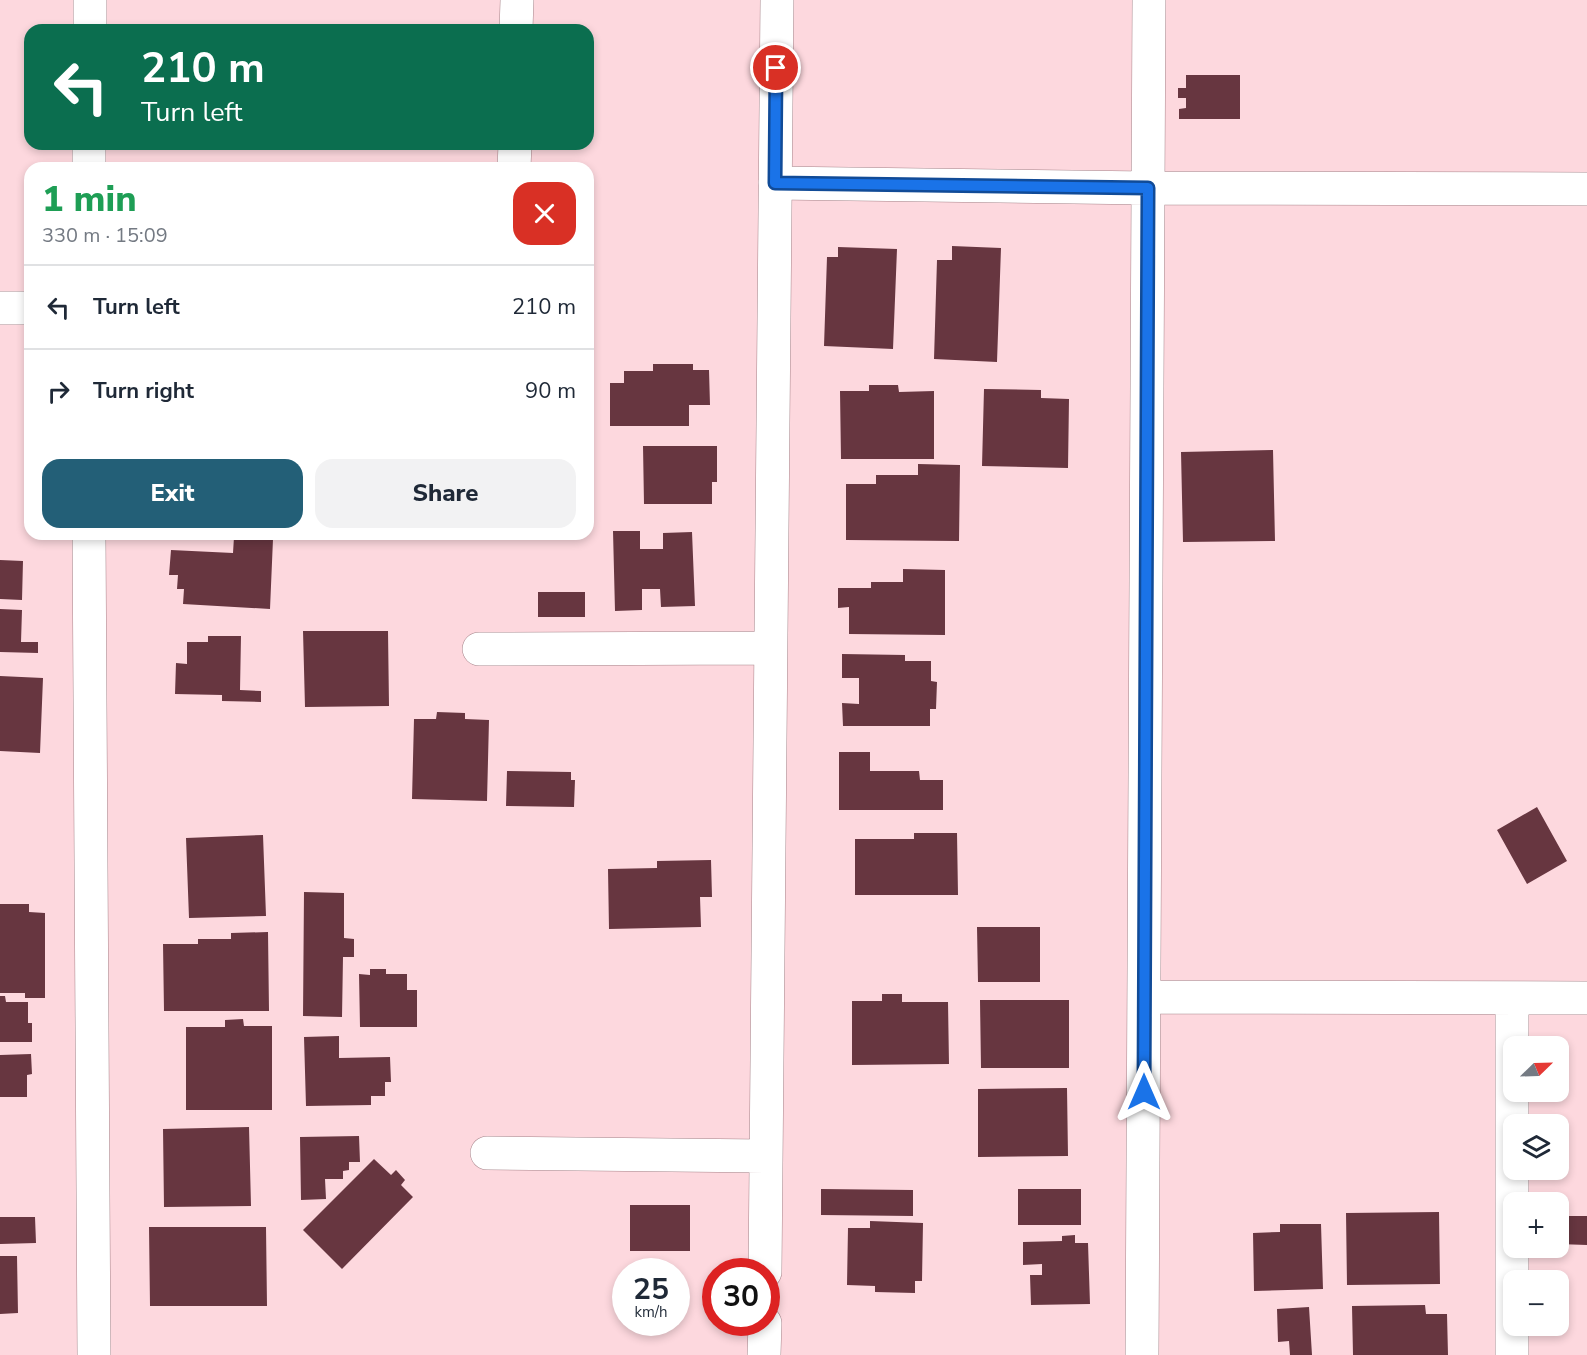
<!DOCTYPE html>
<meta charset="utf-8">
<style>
body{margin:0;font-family:"Nunito Sans",sans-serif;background:#f2f2f3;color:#1f2937;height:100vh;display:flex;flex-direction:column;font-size:22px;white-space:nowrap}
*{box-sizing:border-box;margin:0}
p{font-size:20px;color:#747a83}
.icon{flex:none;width:33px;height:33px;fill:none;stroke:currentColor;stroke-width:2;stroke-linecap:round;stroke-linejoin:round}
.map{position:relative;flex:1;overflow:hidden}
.panel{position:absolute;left:24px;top:162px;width:570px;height:378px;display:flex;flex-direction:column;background:#fff;border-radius:18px;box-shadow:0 3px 9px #0003}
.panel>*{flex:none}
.top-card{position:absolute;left:24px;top:24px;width:570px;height:126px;border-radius:18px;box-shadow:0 3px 9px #0003;background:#0b6e4f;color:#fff;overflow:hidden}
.needle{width:39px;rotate:67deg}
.buttons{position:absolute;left:1503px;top:1036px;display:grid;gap:12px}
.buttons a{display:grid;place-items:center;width:66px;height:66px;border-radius:12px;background:#fff;box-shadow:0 3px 9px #0003;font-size:30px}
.speed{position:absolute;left:612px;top:1258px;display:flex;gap:12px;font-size:30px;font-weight:700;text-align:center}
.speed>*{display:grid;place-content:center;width:78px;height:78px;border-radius:50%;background:#fff;box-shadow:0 3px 9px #0003;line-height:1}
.speed small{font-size:15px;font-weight:400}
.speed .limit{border:9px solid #d22;background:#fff;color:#111}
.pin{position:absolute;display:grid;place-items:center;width:51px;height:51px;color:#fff;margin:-26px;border:3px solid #fff;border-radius:50%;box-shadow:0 2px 6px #0007}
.me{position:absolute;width:66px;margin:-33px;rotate:0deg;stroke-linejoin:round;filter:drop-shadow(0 0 4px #0008)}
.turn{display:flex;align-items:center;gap:21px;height:126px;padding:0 18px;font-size:27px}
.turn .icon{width:78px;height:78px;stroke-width:2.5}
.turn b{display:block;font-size:42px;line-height:51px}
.round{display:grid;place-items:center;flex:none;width:63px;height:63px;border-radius:18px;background:#f2f2f3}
.headline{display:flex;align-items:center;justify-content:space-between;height:102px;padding:0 18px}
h1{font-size:36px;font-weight:800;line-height:45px;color:#1e9e55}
.cta{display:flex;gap:12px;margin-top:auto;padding:12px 18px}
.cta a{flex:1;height:69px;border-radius:18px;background:#235f77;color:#fff;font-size:24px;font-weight:800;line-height:69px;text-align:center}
.cta a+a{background:#f2f2f3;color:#1f2937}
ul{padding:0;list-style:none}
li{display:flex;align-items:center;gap:18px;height:84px;padding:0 18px;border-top:2px solid #e0e1e3}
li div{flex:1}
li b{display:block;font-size:22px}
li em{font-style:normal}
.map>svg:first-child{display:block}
.building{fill:#673640}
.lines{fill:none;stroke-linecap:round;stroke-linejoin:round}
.minor-casing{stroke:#a6848a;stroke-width:34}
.minor{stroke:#fff;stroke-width:33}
.route-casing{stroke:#114b97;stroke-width:15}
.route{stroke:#1a73e8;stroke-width:10}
</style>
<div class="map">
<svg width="1587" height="1355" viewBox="0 0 1587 1355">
<rect width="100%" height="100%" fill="#fdd8de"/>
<path class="building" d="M1186,75H1240V119H1179V109L1186,108V98H1178V88H1186Z
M952,246L1001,248L997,362L934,359L937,260H952Z
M838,247L897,249L893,349L824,346L827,257H838Z
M653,364H693V370H709L710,405H689V426H610V383H624V371H653Z
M869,385H898L899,392L934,391V459H841L840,391H869Z
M984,389L1041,390V398L1069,399L1068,468L982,466Z
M643,446H717V482H712V504H644Z
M1273,450L1275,541L1183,542L1181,452Z
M918,464L960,465L959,541L846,540V484H876V475H918Z
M613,531H640V549H663V533L692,532L695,606L661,607L660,589H642V610L615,611Z
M234,537L273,539L270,609L183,604L184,589H177L178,575H169L171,550L233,553Z
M0,560L23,561L22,600L0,599Z
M903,569L945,570V635L849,634V607L838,608V588H871V582H903Z
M538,592H585V617H538Z
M0,609L22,610L21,642H38V653L0,652Z
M303,631H388L389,706L305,707Z
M208,636H241L240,690L261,691V702L222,701V695L175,694L176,663L187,664V642H208Z
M842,654L905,655V661H931V681L937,682L936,709H930V726H843L842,703L859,704V678H842Z
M0,676L43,678L40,753L0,751Z
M437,712L465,713V719L489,720L487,801L412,799L414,719H436Z
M839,752H870V771H919L920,780H943V810H839Z
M507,771L571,772V780H575L574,807L506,806Z
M1537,807L1567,861L1527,884L1497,830Z
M914,833H957L958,895H855V839H914Z
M263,835L266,916L189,918L186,838Z
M711,860L712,897H700L701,927L609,929L608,869L657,868V861Z
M304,892L344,893V938L354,939V957H343L342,1017L303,1016Z
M0,904H29V912L45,913V998H25V993H0Z
M977,927H1040V982H978Z
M268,932L269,1011H164L163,944H198V939H231V933Z
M370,969H386V974H407V990H417V1027H360L359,974L370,975Z
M882,994H902V1002H948L949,1064L852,1065V1001H882Z
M0,996H5L6,1002H28V1023H32V1042H0Z
M980,1000H1069V1068H981Z
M243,1019L244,1026H272V1110H186V1027H225V1020Z
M339,1036V1058L390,1057L391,1082H385V1096H371V1105L306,1106L304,1037Z
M31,1054L32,1074L27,1075V1097H0V1055Z
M1067,1088L1068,1156L978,1157V1089Z
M249,1127L251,1206L164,1207L163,1129Z
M359,1136L360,1162H349V1170L343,1171V1179H325L326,1199L301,1200L300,1137Z
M374,1159L391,1175L396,1170L405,1180L401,1185L413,1197L342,1269L303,1230Z
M821,1189L913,1190V1216L821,1215Z
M1018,1189H1081V1225H1018Z
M630,1205H690V1251H630Z
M1439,1212L1440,1284L1347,1285L1346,1213Z
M1558,1216H1587V1245L1558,1244Z
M0,1217H35L36,1243L0,1244Z
M870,1221L923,1223L922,1281H915V1293L875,1292V1286L847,1285L848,1228H870Z
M1280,1224H1321L1323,1289L1254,1291L1253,1233L1280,1232Z
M149,1227H266L267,1306H150Z
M1075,1235V1243H1088L1090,1304L1031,1305L1030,1275H1042V1264L1023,1265V1242L1062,1241V1236Z
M0,1256H17L18,1313L0,1314Z
M1425,1305L1426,1314H1447L1448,1355H1353L1352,1306Z
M1309,1307L1312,1355H1290L1289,1341L1278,1342L1277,1309Z"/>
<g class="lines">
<g class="minor-casing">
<path id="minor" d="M90,30V0
M516,30L517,0
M89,168V144
M514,168L515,144
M775,183L1148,188L1587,189
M0,308H30
M89,534L94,1355
M479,649L770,648
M1144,997L1587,998
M487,1153L766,1156
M765,1272L777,0
M764,1355L765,1323
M1142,1355L1149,0
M1512,1355V998"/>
</g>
<use href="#minor" class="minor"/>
</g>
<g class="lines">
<g class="route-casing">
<path id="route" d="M776,68L775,183L1148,188L1144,1092"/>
</g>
<use href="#route" class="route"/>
</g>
</svg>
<div class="buttons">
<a><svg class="needle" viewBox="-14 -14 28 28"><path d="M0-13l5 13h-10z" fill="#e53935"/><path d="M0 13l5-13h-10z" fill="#747a83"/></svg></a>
<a><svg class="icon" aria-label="layers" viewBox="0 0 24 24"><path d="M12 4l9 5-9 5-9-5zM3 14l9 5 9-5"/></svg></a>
<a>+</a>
<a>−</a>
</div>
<div class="speed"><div>25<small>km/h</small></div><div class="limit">30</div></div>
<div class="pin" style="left:776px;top:68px;background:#d93025"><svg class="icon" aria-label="arrive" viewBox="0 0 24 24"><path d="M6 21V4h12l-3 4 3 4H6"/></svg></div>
<svg class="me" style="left:1144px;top:1092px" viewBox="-20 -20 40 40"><path d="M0-17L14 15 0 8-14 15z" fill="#1a73e8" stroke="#fff" stroke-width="4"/></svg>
<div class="top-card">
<div class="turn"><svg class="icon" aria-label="left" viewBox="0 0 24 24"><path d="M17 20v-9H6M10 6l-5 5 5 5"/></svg><div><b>210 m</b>Turn left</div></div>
</div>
<section class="panel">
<div class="headline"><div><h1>1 min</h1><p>330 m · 15:09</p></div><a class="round" style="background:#d93025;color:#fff"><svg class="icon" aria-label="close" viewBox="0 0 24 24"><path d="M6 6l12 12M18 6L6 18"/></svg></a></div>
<ul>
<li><svg class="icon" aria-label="left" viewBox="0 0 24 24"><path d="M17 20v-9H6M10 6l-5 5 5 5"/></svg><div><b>Turn left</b></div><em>210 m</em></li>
<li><svg class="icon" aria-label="right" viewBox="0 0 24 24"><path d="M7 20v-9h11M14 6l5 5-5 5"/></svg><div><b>Turn right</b></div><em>90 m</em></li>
</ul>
<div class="cta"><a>Exit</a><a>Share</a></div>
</section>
</div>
